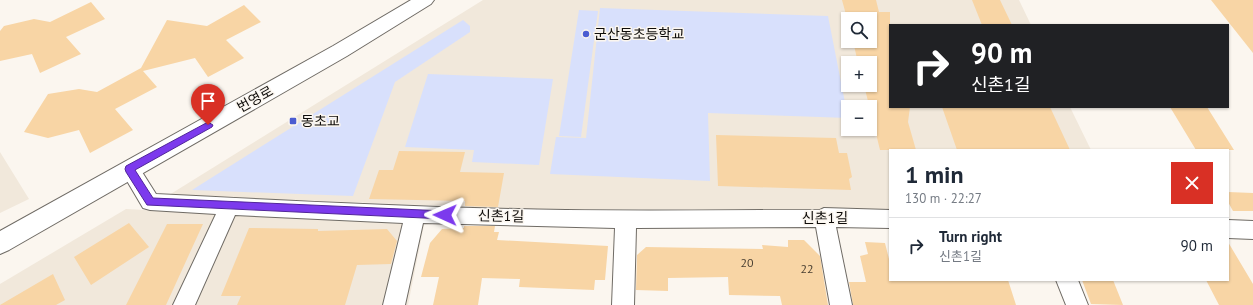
<!DOCTYPE html>
<meta charset="utf-8">
<style>
body{margin:0;font-family:"PT Sans","Noto Sans KR",sans-serif;background:#f2f2f3;color:#1f2937;height:100vh;display:flex;flex-direction:column;font-size:15px;white-space:nowrap}
*{box-sizing:border-box;margin:0}
p{font-size:13px;color:#747a83}
.icon{flex:none;width:22px;height:22px;fill:none;stroke:currentColor;stroke-width:2;stroke-linecap:round;stroke-linejoin:round}
.map{position:relative;flex:1;overflow:hidden}
.details{position:absolute;left:889px;top:149px;width:340px;height:132px;display:flex;flex-direction:column;background:#fff;border-radius:0px;box-shadow:0 1px 3px #0004}
.details>*{flex:none}
.guide{position:absolute;left:889px;top:24px;width:340px;height:84px;border-radius:0px;box-shadow:0 1px 3px #0004;background:#202124;color:#fff;overflow:hidden}
.buttons{position:absolute;left:841px;top:12px;display:grid;gap:8px}
.buttons a{display:grid;place-items:center;width:36px;height:36px;border-radius:0px;background:#fff;box-shadow:0 1px 3px #0004;font-size:20px}
.pin{position:absolute;display:grid;place-items:center;width:34px;height:34px;color:#fff;margin:-41px -17px;border-radius:50% 50% 50% 0;rotate:-45deg;box-shadow:0 0 4px #0007}
.pin .icon{rotate:45deg}
.me{position:absolute;width:44px;margin:-22px;rotate:271deg;stroke-linejoin:round;filter:drop-shadow(0 0 3px #0008)}
.turn{display:flex;align-items:center;gap:14px;height:84px;padding:0 16px;font-size:18px}
.turn .icon{width:52px;height:52px;stroke-width:2.5}
.turn b{display:block;font-size:28px;line-height:34px}
.round{display:grid;place-items:center;flex:none;width:42px;height:42px;border-radius:0px;background:#f2f2f3}
.overview{display:flex;align-items:center;justify-content:space-between;height:68px;padding:0 16px}
h1{font-size:24px;font-weight:600;line-height:30px}
ul{padding:0;list-style:none}
li{display:flex;align-items:center;gap:12px;height:56px;padding:0 16px;border-top:1px solid #e0e1e3}
li div{flex:1}
li b{display:block;font-size:15px}
li em{font-style:normal}
.map>svg:first-child{display:block}
.built{fill:#f1e8db;fill-rule:evenodd}
.green{fill:#d8e0fc}
.building{fill:#f8d5a5}
.lines{fill:none;stroke-linecap:round;stroke-linejoin:round}
.street-casing{stroke:#6f6b65;stroke-width:2}
.primary-casing{stroke:#6f6b65;stroke-width:2}
.street{fill:#fff;fill-rule:evenodd}
.primary{fill:#fff;fill-rule:evenodd}
.route{fill:#7c3aed;stroke:#51269a}
.poi-dot{fill:#4b5cd1;stroke:#fbf6ef;stroke-width:1.5}
.labels{text-anchor:middle;stroke-width:3;stroke-linejoin:round;paint-order:stroke}
.number-label{font-size:12px;fill:#483e31}
.poi-label{font-size:14px;fill:#0e0c0a;stroke:#fbf6ef;text-anchor:start}
.street-label{font-size:14px;fill:#0e0c0a;stroke:#fbf6ef}
</style>
<div class="map">
<svg width="1253" height="305" viewBox="0 0 1253 305">
<rect width="100%" height="100%" fill="#fbf6ef"/>
<path class="built" d="M483,0H1019L1031,25H890V107H1070L1091,150H890V210L525,209L169,195ZM848,19H870V41H848ZM848,63H870V85H848ZM848,107H870V129H848Z
M0,152L29,199L0,213Z
M126,209L424,225L408,305H0V284Z"/>
<path class="green" d="M600,8L828,16L848,118L708,113L710,181L550,174L556,137L586,138Z
M579,10L598,11L581,137L559,136Z
M463,20L470,26V32L395,82L353,196L192,190Z
M428,74L553,79L539,165L472,162L474,150L405,147Z"/>
<path class="building" d="M842,0H876L879,12H890V107H910L908,122L916,150H880L864,85H870V63H858L853,41H870V19H848V22Z
M972,0H1000L1012,25H982Z
M1211,0H1253V53Z
M91,2L105,19L66,37L81,54L40,73L32,54L0,61V31L4,26L34,19L50,22Z
M244,5L261,22L226,40L244,58L208,77L195,58L143,71L157,87L115,109L133,130L90,153L79,130L48,138L24,132L48,94L79,89L97,92L141,68L167,20L207,26Z
M942,107H1050L1070,150H957Z
M1170,107H1207L1234,150H1196Z
M716,135L836,138L839,153H847L852,177L849,179L851,190L718,186Z
M399,151L465,152L460,172L504,173L498,207L465,206V201L369,199L379,170H393Z
M1228,192L1253,193V211H1233L1228,202Z
M129,223L149,247L91,285L74,257Z
M167,224H203L166,305H126Z
M464,226H495L494,232H499L497,240L608,246L605,280H595L594,290L519,287L520,279L482,278L478,305H433L439,277H421L430,243L442,229L464,228Z
M249,228L318,229V231L387,229L397,241L391,264L357,265L345,305H237L241,296H221Z
M788,240H804L820,256L828,305H782L780,296L729,295L728,277L668,278V291L636,290L637,255L646,247L763,249L762,245L788,247Z
M865,242L885,243L890,263V280H1008L1016,305H853L849,282H866L860,256L868,254Z
M1228,242L1253,284V305H1219L1206,280H1228Z
M53,274L65,300L56,305H0Z
M1082,280H1113L1123,305L1091,304Z"/>
<g class="lines">
<g class="street-casing">
<path id="street" d="M130,161L137,164L156,194C293,201 429,208 566,210C651,211 736,210 820,210L824,208L890,210V228L836,227L852,305H830L816,227L636,228L634,305H612L615,228L423,223L405,305H383L403,223L235,215L195,305H173L216,214L150,210L143,208L120,169L123,164Z
M1228,220L1253,221V239L1228,238Z
M1056,280H1078L1088,305H1066Z"/>
</g>
<g class="primary-casing">
<path id="primary" d="M411,0H434L431,4L347,56L9,250L0,254V231L333,46Z"/>
</g>
<use href="#street" class="street"/>
<use href="#primary" class="primary"/>
</g>
<path class="route" d="M208,122L213,125L212,127L135,170L153,198L445,211L449,212L450,215L449,218L445,219L147,205L126,172L125,169L126,166Z"/>
<g class="poi-dot">
<circle cx="586" cy="34" r="4"/>
<rect x="289" y="117" width="8" height="8" rx="2"/>
</g>
<g class="labels">
<g class="number-label">
<text x="747" y="267">20</text>
<text x="807" y="273">22</text>
</g>
<g class="poi-label">
<text x="594" y="39">군산동초등학교</text>
<text x="301" y="126">동초교</text>
</g>
<g class="street-label">
<text transform="translate(255 99) rotate(-29)" y="5">번영로</text>
<text transform="translate(501 216) rotate(1)" y="5">신촌1길</text>
<text x="825" y="223">신촌1길</text>
</g>
</g>
</svg>
<div class="buttons">
<a><svg class="icon" aria-label="search" viewBox="0 0 24 24"><circle cx="10" cy="10" r="6"/><path d="M15 15l6 6"/></svg></a>
<a>+</a>
<a>−</a>
</div>
<div class="pin" style="left:208px;top:125px;background:#d93025"><svg class="icon" aria-label="arrive" viewBox="0 0 24 24"><path d="M6 21V4h12l-3 4 3 4H6"/></svg></div>
<svg class="me" style="left:445px;top:215px" viewBox="-20 -20 40 40"><path d="M0-17L14 15 0 8-14 15z" fill="#7c3aed" stroke="#fff" stroke-width="4"/></svg>
<div class="guide">
<div class="turn"><svg class="icon" aria-label="right" viewBox="0 0 24 24"><path d="M7 20v-9h11M14 6l5 5-5 5"/></svg><div><b>90 m</b>신촌1길</div></div>
</div>
<section class="details">
<div class="overview"><div><h1>1 min</h1><p>130 m · 22:27</p></div><a class="round" style="background:#d93025;color:#fff"><svg class="icon" aria-label="close" viewBox="0 0 24 24"><path d="M6 6l12 12M18 6L6 18"/></svg></a></div>
<ul>
<li><svg class="icon" aria-label="right" viewBox="0 0 24 24"><path d="M7 20v-9h11M14 6l5 5-5 5"/></svg><div><b>Turn right</b><p>신촌1길</p></div><em>90 m</em></li>
</ul>
</section>
</div>
